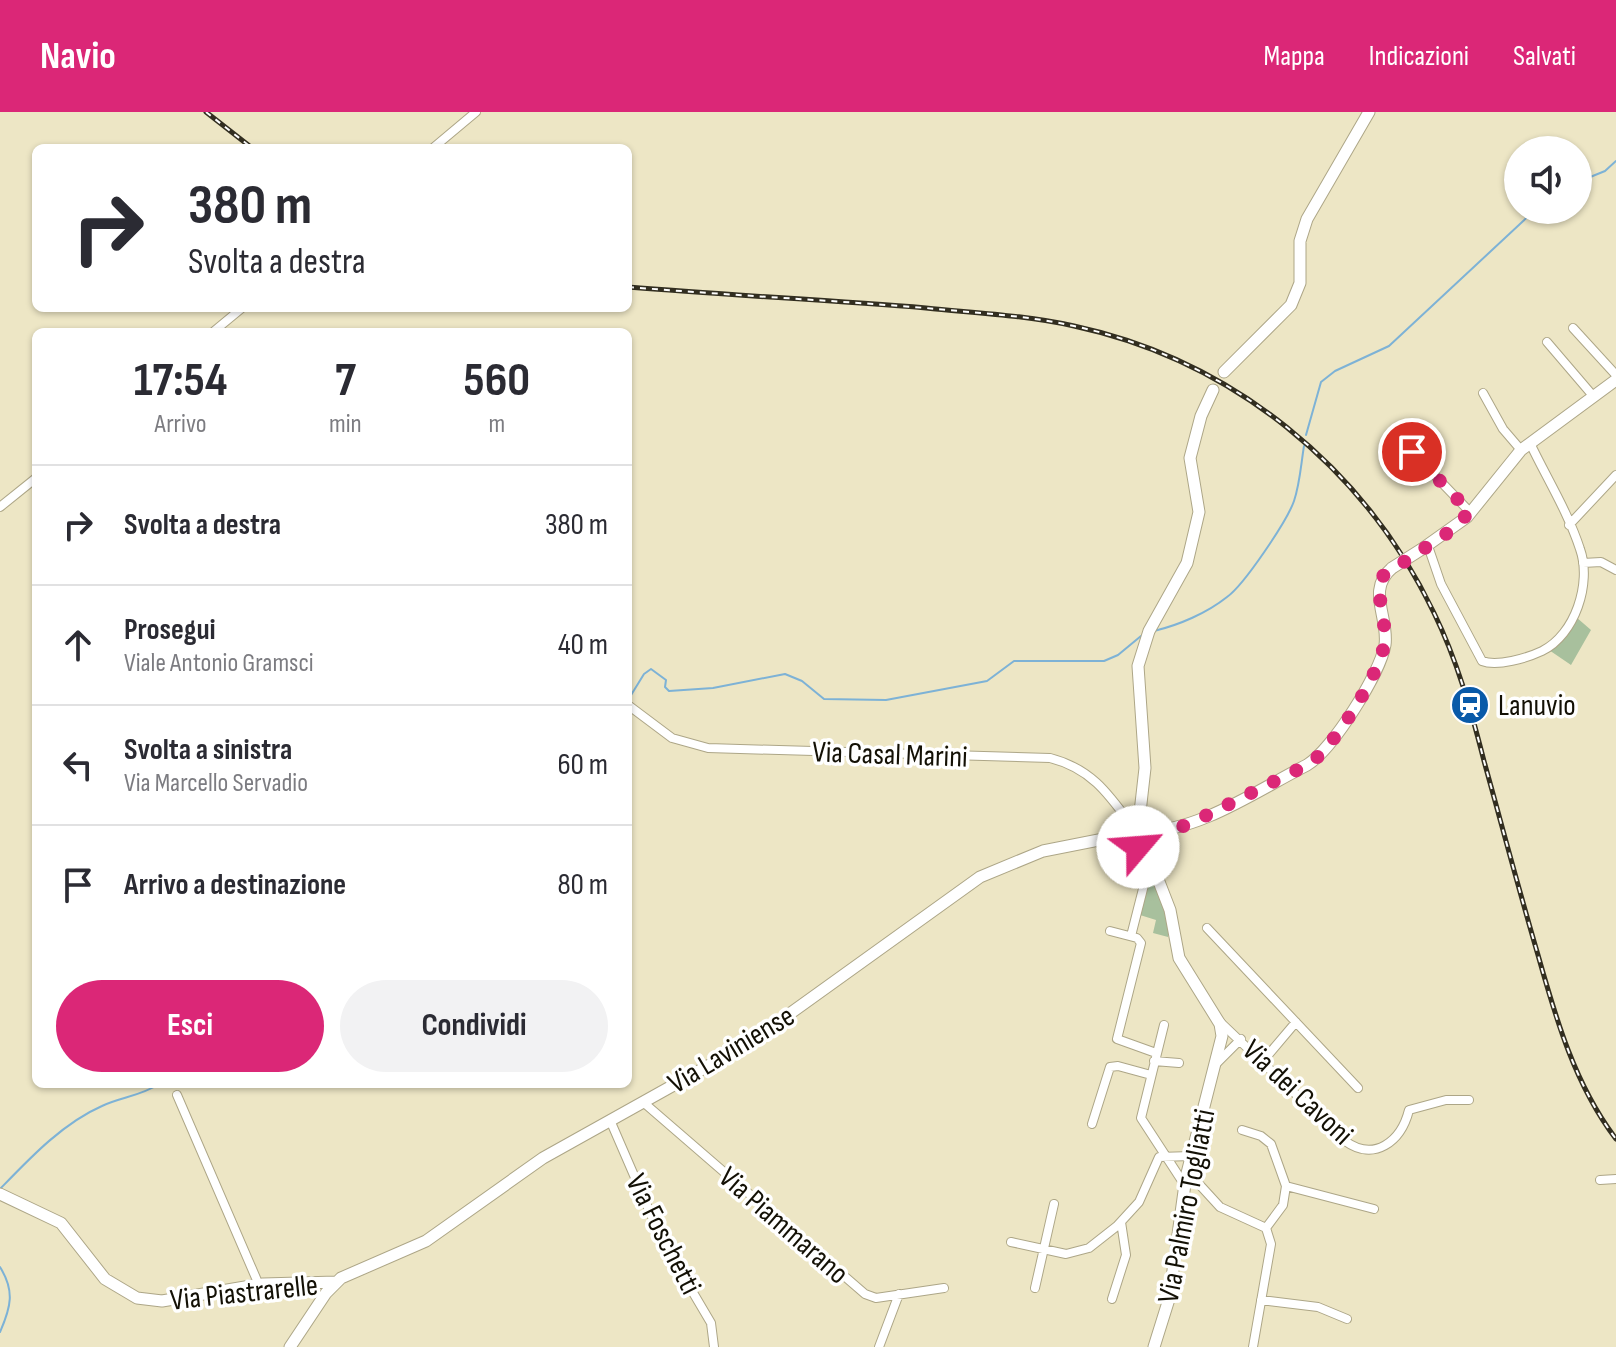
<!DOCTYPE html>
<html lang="it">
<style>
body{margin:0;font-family:"Sofia Sans Condensed",sans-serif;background:#f2f2f3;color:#2b2b33;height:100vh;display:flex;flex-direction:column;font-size:30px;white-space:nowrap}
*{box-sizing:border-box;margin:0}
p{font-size:26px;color:#7c7c81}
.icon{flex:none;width:44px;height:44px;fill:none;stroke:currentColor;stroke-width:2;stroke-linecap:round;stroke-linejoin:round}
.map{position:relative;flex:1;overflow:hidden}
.drawer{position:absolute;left:32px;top:216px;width:600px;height:760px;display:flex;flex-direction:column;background:#fff;border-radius:12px;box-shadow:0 2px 6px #0004}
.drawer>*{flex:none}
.guide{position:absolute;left:32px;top:32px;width:600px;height:168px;border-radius:12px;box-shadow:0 2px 6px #0004;background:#fff;color:#2b2b33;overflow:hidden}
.buttons{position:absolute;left:1504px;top:24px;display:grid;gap:16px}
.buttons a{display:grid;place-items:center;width:88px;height:88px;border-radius:50%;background:#fff;box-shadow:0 2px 6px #0004;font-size:40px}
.pin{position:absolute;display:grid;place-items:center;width:68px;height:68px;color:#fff;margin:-34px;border:4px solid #fff;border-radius:50%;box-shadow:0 2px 8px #0007}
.me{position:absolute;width:88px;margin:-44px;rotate:63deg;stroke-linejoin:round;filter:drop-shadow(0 0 6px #0008)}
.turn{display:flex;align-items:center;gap:28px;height:168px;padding:0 24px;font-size:36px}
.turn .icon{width:104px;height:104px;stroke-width:2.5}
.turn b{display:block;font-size:56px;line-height:68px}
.eta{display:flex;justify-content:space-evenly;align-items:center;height:136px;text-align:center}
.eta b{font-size:48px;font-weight:700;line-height:56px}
.action{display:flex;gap:16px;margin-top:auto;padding:16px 24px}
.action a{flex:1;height:92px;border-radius:48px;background:#db2777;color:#fff;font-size:32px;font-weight:700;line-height:92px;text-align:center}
.action a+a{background:#f2f2f3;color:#2b2b33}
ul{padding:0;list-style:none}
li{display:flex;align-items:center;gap:24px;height:120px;padding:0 24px;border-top:2px solid #e1e1e2}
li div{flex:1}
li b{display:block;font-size:30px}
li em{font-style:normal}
header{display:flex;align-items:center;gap:48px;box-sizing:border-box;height:112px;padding:0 40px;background:#db2777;color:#fff}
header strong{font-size:38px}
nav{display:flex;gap:44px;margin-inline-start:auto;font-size:28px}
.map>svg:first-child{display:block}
.green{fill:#a8c09d}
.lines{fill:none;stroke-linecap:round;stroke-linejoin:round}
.stream{stroke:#7db2d6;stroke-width:2}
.street-casing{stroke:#ada687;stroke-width:10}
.secondary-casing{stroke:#ada687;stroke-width:13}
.street{stroke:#fff;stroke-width:8}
.secondary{stroke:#fff;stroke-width:11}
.rail-casing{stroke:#322e20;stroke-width:5}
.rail{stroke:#fff;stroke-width:2;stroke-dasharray:6;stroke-linecap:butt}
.secondary-bridge-casing{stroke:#ada687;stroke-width:13;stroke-linecap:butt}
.secondary-bridge{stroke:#fff;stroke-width:11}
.route{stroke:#db2777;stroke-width:14;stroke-dasharray:0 25.2}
.labels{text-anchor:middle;stroke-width:7;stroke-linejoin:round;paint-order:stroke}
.poi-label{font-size:30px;fill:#131005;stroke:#fff;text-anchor:start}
.street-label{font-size:30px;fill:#131005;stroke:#fff}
</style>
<header>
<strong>Navio</strong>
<nav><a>Mappa</a><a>Indicazioni</a><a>Salvati</a></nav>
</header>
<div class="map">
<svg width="1616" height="1235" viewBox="0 0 1616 1235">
<rect width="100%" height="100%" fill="#ede6c5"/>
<path class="green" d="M1576,505L1591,518L1571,553L1549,538Z
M1131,743C1153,754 1173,801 1168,825L1153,821L1156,808L1140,803L1148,771L1140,756L1120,750Z"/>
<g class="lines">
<path class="stream" d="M1578,70L1605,59L1616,49
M1306,323L1321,270L1335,259L1389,234L1535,98
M1154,519C1179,513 1207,501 1227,485C1244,473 1287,409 1294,389C1300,371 1301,352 1304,334
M628,588L644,562L651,557L666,568L665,575L669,579L713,576L785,562L802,569L824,587L886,588L987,569L1014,549H1104L1118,543L1141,524
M1,1076C30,1046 63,1011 102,994C121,985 141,984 159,972
M0,1155C15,1179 11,1195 0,1220"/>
<g class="street-casing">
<path id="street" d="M433,36L476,0
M1573,216L1616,263
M213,220L242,196
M1547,230L1594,285
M1483,281L1503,317L1521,338
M1393,320L1470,400
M0,395L36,366
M1569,413L1616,363
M1428,434L1441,472L1482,549C1497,555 1527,546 1542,539C1575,523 1592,471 1580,437C1568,400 1546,365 1530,331
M1583,451L1601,450L1616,458
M628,593L672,626L708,636L1050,646C1093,657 1110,684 1135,718
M1207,816L1358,976
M1110,819L1137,826L1141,831L1117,927L1156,941
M1131,824L1146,765
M1218,908L1345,1029C1374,1050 1401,1030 1409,998L1446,988H1469
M1164,913L1141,1006L1184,1072
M1154,949L1179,951
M1263,949L1296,910
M1216,952L1241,927
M177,983L259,1173
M643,990L865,1182L876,1186L944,1176
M610,1008L662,1128L711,1211L714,1235
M1092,1012L1110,955L1118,954L1151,963
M1187,1059L1220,1095L1266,1116L1283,1093L1286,1074L1271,1032L1261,1024L1242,1018
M1600,1068L1616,1067
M1286,1074L1374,1097
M1011,1130L1066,1142L1089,1136L1117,1114L1139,1090L1159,1045L1191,1044
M1035,1176L1054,1092
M1112,1187L1126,1143L1121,1110
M1261,1188L1318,1195L1347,1207
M879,1235L899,1182
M1253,1235L1271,1132L1266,1116"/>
</g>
<g class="secondary-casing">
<path id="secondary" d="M1224,260L1291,193L1300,171V129L1307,107L1369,0
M1422,437L1467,405L1521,338L1616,268
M1138,718L1145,656L1138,554L1149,519L1187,451L1199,400L1190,346L1201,304L1213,278
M1129 727a8 8 0 1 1 16 0a8 8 0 1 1-16 0Z
M1142,720C1200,719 1256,679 1307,653C1332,638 1380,562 1385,533C1389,505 1366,478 1392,456
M1144,731L1170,798L1179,846L1220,912L1222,924L1186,1065L1169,1187L1154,1235
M0,1082L61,1111L105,1167L137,1186L162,1189L263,1172L336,1170
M290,1235L326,1181L341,1166L426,1129L543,1046L749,931L980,765L1043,739L1129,722"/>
</g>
<use href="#street" class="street"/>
<use href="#secondary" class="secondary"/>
<g class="rail-casing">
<path id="rail" d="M206,0L252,36
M628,175C727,183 826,188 926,196C975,201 1025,203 1074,214C1232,248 1364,355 1434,501C1457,548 1471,598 1484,649C1502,714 1519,778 1538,843C1556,907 1575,973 1616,1027"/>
</g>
<use href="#rail" class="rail"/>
<g class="secondary-bridge-casing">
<path id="secondary-bridge" d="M1392,456L1422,437"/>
</g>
<use href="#secondary-bridge" class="secondary-bridge"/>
</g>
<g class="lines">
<path class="route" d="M1138,735L1162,720L1187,713L1307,653C1332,639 1380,561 1384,533C1388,509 1374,488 1383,464L1446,422L1470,400L1412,340"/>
</g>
<defs>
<g id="station-disc" transform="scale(2)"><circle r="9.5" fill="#095aa9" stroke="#fff"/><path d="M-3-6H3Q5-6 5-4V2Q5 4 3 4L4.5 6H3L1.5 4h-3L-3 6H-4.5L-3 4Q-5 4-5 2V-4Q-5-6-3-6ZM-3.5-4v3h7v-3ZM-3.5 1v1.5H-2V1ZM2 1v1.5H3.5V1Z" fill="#fff"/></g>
</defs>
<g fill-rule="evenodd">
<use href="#station-disc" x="1470" y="593"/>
</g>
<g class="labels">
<g class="poi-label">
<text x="1498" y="603">Lanuvio</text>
</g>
<g class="street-label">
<text transform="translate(890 642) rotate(2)" y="10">Via Casal Marini</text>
<text transform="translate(731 937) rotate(-31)" y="10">Via Laviniense</text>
<text transform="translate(1298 980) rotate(43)" y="10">Via dei Cavoni</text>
<text transform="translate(1186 1094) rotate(-79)" y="10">Via Palmiro Togliatti</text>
<text transform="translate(784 1113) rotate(41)" y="10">Via Piammarano</text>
<text transform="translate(664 1122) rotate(63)" y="10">Via Foschetti</text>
<text transform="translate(244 1180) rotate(-6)" y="10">Via Piastrarelle</text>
</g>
</g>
</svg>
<div class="buttons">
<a><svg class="icon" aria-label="sound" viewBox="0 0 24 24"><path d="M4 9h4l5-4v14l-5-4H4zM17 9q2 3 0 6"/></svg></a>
</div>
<div class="pin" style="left:1412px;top:340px;background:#d93025"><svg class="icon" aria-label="arrive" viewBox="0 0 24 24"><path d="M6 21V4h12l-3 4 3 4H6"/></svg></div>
<svg class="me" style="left:1138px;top:735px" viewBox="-20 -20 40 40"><circle r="19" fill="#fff"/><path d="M0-13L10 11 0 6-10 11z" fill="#db2777"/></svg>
<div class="guide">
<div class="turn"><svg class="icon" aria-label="right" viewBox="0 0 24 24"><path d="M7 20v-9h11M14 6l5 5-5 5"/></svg><div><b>380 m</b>Svolta a destra</div></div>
</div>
<section class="drawer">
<div class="eta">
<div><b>17:54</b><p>Arrivo</p></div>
<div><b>7</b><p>min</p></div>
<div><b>560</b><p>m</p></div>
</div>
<ul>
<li><svg class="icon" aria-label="right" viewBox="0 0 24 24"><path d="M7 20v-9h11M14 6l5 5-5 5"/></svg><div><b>Svolta a destra</b></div><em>380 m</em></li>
<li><svg class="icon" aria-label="ahead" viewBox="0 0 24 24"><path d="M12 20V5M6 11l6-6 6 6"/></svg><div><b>Prosegui</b><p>Viale Antonio Gramsci</p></div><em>40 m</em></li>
<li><svg class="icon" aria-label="left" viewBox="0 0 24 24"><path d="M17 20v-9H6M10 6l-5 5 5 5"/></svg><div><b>Svolta a sinistra</b><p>Via Marcello Servadio</p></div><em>60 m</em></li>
<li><svg class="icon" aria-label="arrive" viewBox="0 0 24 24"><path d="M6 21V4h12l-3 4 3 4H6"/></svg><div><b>Arrivo a destinazione</b></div><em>80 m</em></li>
</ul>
<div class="action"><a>Esci</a><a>Condividi</a></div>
</section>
</div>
